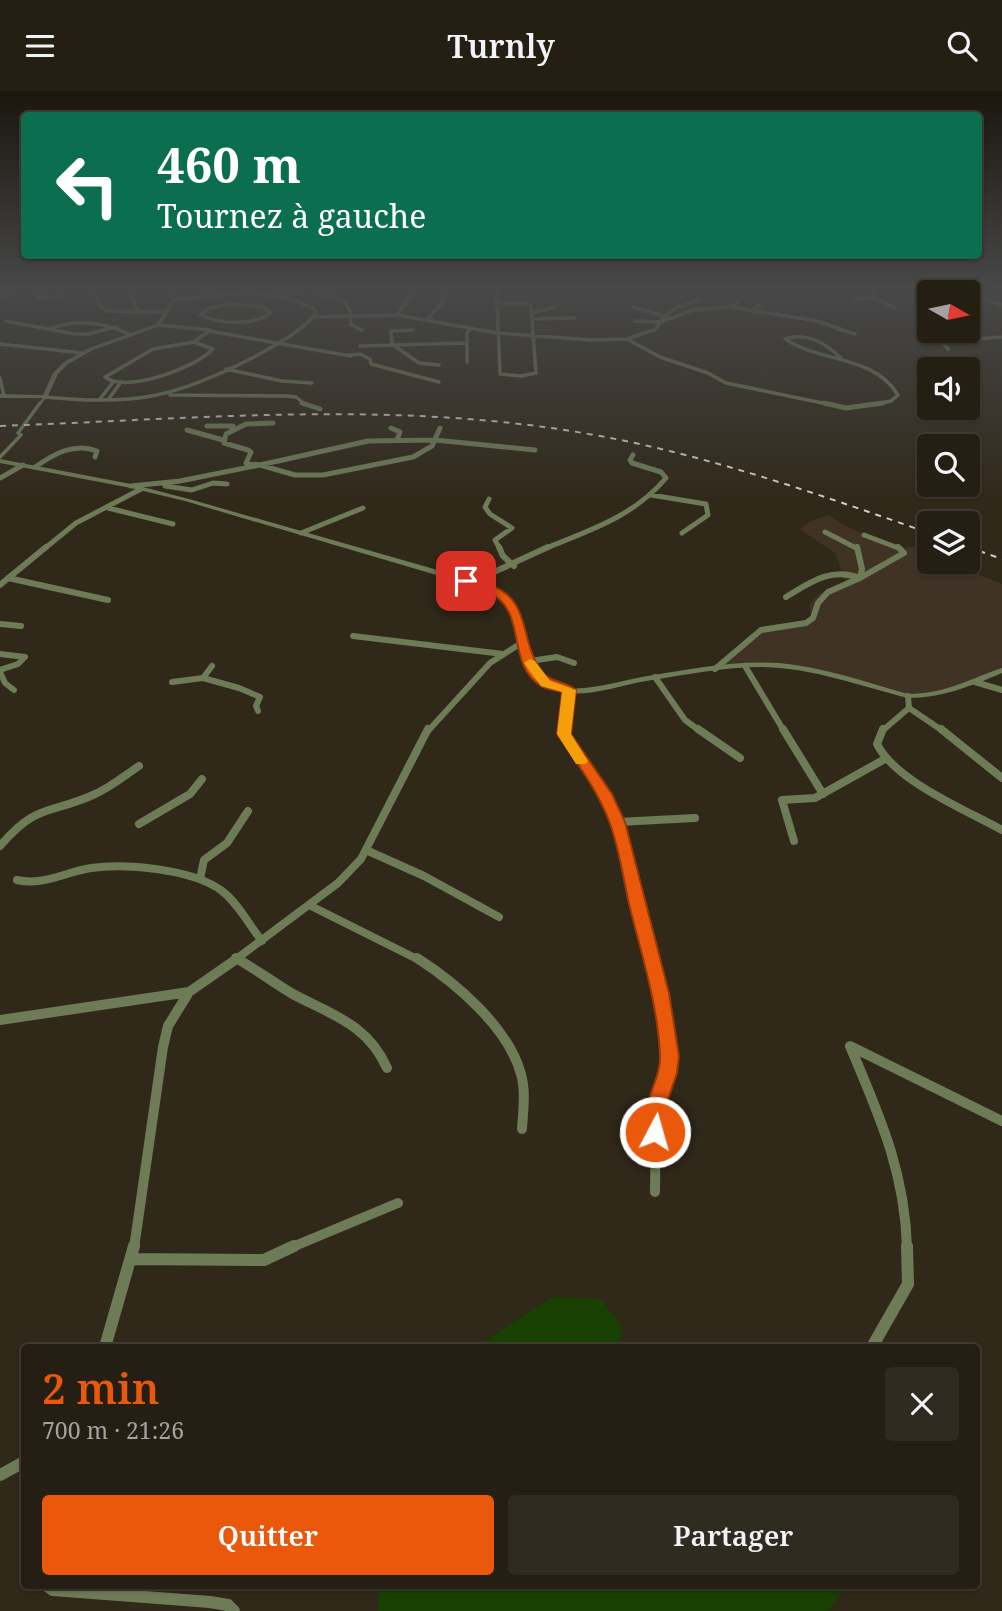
<!DOCTYPE html>
<html lang="fr">
<meta charset="utf-8">
<style>
body{margin:0;font-family:"Noto Serif",serif;background:#302b21;color:#f1f3f6;height:100vh;display:flex;flex-direction:column;font-size:26px;white-space:nowrap}
*{box-sizing:border-box;margin:0}
p{font-size:23px;color:#a3a2a0}
.icon{flex:none;width:38px;height:38px;fill:none;stroke:currentColor;stroke-width:2;stroke-linecap:round;stroke-linejoin:round}
.map{position:relative;flex:1;overflow:hidden}
.panel{position:absolute;left:21px;top:1253px;width:959px;height:245px;display:flex;flex-direction:column;background:#241e13;border-radius:7px;box-shadow:0 2px 5px #0004,0 0 0 2px #413c33}
.panel>*{flex:none}
.guide{position:absolute;left:21px;top:21px;width:961px;height:147px;border-radius:7px;box-shadow:0 2px 5px #0004,0 0 0 2px #413c33;background:#0b6e4f;color:#fff;overflow:hidden}
.needle{width:46px;rotate:99deg}
.buttons{position:absolute;left:917px;top:189px;display:grid;gap:14px}
.buttons a{display:grid;place-items:center;width:63px;height:63px;border-radius:7px;background:#241e13;box-shadow:0 2px 5px #0004,0 0 0 2px #413c33;font-size:35px}
.pin{position:absolute;display:grid;place-items:center;width:60px;height:60px;color:#fff;margin:-30px;border-radius:14px;box-shadow:0 4px 10px #0006}
.me{position:absolute;width:77px;margin:-38px;rotate:6deg;stroke-linejoin:round;filter:drop-shadow(0 0 5px #0008)}
.turn{display:flex;align-items:center;gap:24px;height:147px;padding:0 21px;font-size:32px}
.turn .icon{width:91px;height:91px;stroke-width:2.5}
.turn b{display:block;font-size:49px;line-height:60px}
.round{display:grid;place-items:center;flex:none;width:74px;height:74px;border-radius:7px;background:#302b21}
.summary{display:flex;align-items:center;justify-content:space-between;height:119px;padding:0 21px}
h1{font-size:42px;font-weight:600;line-height:52px;color:#ea580c}
.cta{display:flex;gap:14px;margin-top:auto;padding:14px 21px}
.cta a{flex:1;height:80px;border-radius:7px;background:#ea580c;color:#fff;font-size:28px;font-weight:600;line-height:80px;text-align:center}
.cta a+a{background:#302b21;color:#f1f3f6}
header{display:flex;justify-content:space-between;align-items:center;height:91px;padding:0 21px;background:#241e13;font-size:32px;font-weight:600}
.map>svg:first-child{display:block}
.industrial{fill:#403225}
.green{fill:#184000}
.lines{fill:none;stroke-linecap:round;stroke-linejoin:round}
.pedestrian-far1{stroke:#6e7b57;stroke-width:2.5}
.pedestrian{stroke:#6e7b57;stroke-width:3.5}
.minor-far5{stroke:#6e7b57;stroke-width:3.5}
.minor-far4{stroke:#6e7b57;stroke-width:5}
.minor-far3{stroke:#6e7b57;stroke-width:6}
.minor-far2{stroke:#6e7b57;stroke-width:8}
.minor-far1{stroke:#6e7b57;stroke-width:10}
.minor{stroke:#6e7b57;stroke-width:12}
.tertiary{fill:#6e7b57;fill-rule:evenodd}
.rail{stroke:#d3ccc2;stroke-width:2;stroke-dasharray:6 6;stroke-linecap:butt}
.route{fill:#ea580c;stroke:#983908;stroke-width:2}
.slow{fill:#f59e0b}
</style>
<header><svg class="icon" aria-label="menu" viewBox="0 0 24 24"><path d="M4 6h16M4 12h16M4 18h16"/></svg>Turnly<svg class="icon" aria-label="search" viewBox="0 0 24 24"><circle cx="10" cy="10" r="6"/><path d="M15 15l6 6"/></svg></header>
<div class="map">
<svg width="1002" height="1520" viewBox="0 0 1002 1520">
<rect width="100%" height="100%" fill="#302819"/>
<path class="industrial" d="M828,424L851,438L903,457L915,455L929,462V471H949L1002,493V578L929,605L902,603L794,575L713,576L754,542L812,530L809,513L820,502L846,494L836,463L800,438L809,431Z"/>
<path class="green" d="M552,1206L601,1208L621,1234L620,1256H476Z
M379,1495V1494L846,1495L828,1520H378Z"/>
<g class="lines">
<path class="pedestrian-far1" d="M39,314L45,306"/>
<path class="pedestrian" d="M0,366L21,344L18,342L40,312"/>
<path class="minor-far5" d="M42,199L38,207L59,206L63,199
M94,199L100,215L106,220L167,221
M129,199L138,221
M312,199L345,211L350,220L351,234L362,239
M497,199V212
M781,199H795
M874,199L873,206L895,217
M961,199L1002,214
M0,206L12,199
M282,206L301,199
M855,208L875,207
M497,212H525L531,215L536,282L521,285L500,283Z
M230,213L262,216L271,222C253,235 220,233 200,224L209,217Z
M634,216L663,225
M731,216L817,230L855,243L838,238
M755,221L753,219L760,214H757
M531,222L555,216
M397,224L414,199
M315,226L397,224L498,242L591,249L627,248L660,266L708,282L726,292L832,314
M428,227L442,212L447,199
M532,228L575,227
M6,230L74,243H88L116,236
M635,230L661,231L693,219L731,216L737,212
M158,234L210,239
M51,237C80,228 104,231 131,244
M413,239L391,240L392,253L419,272L439,274
M627,248L656,238C667,218 678,215 700,209
M195,250L209,240L351,265
M194,251L213,258C197,276 126,303 105,286L153,258Z
M0,253L82,262
M360,255L467,252
M948,258L942,251L1002,246
M349,264L360,263L370,268L371,273L439,291
M841,267C825,252 808,241 785,248C821,272 874,264 898,304L891,310L871,314
M467,271V242L471,237
M226,278L282,290L312,292
M0,287L4,305
M170,304L286,305L296,306L306,314
M45,306C133,315 175,307 254,266C276,254 299,242 316,223L314,218C269,194 223,204 174,209
M99,309L114,290
M108,309L121,291"/>
<path class="minor-far4" d="M302,312L320,318
M824,312L846,317L883,312
M273,332L246,333L226,343L224,352L248,359L251,361L246,372L260,374L368,350L435,349L535,359
M207,335H233L232,338
M391,337L400,341L397,349
M187,339L223,349
M35,376C54,363 74,351 97,360L95,366
M0,387L23,374
M131,395L180,390L260,374L295,384H323L413,366L432,355L440,337
M165,395L192,399L213,392L227,393
M651,404L706,413L708,424L682,442
M489,408L485,416L490,423L512,437L495,449L500,458
M108,417L173,433
M825,441L858,458
M301,442L363,417
M864,444L901,458
M44,458L76,432L141,398
M544,458C590,439 633,426 666,387L661,381L632,372L630,369L633,364"/>
<path class="minor-far3" d="M499,456L503,465L514,475
M445,484L494,481L548,456
M8,487L108,509
M0,494L46,456
M786,506C811,491 831,476 860,487L904,462L898,456
M0,533L21,535
M353,545L503,563
M0,563L25,566L18,573L0,579
M530,570L557,566L574,572
M212,575L203,587L239,597L260,606L256,615L258,620
M745,575L784,640
M715,578L761,539L806,532L813,527L818,512L828,501L860,487L862,478L857,456
M0,581L5,592L14,599
M655,586L685,629L700,640
M172,591L203,587
M975,591L1002,599
M909,617L943,640
M428,640L490,572L523,551
M564,640L569,599
M882,640L909,617L908,605"/>
<path class="minor-far2" d="M565,638L564,643L604,703L618,731L652,869
M698,638L740,667
M783,638L823,703
M883,638L877,653C895,690 966,719 1002,739
M941,638L1002,687
M618,731L695,727
M139,733L190,703L202,688
M794,750L782,709L815,707L885,668
M0,755C37,712 48,724 93,704C110,697 124,685 139,675
M366,759L424,785L499,826
M200,788L204,769L227,752L248,720
M17,789C44,795 65,781 91,777C125,772 193,778 222,800C238,812 249,834 262,850
M311,815L419,869
M236,867L239,869
M235,869L338,792L361,768L428,638"/>
<path class="minor-far1" d="M236,867C255,878 273,891 291,902C331,924 367,932 387,977
M417,867C456,892 508,936 521,983C526,1001 523,1020 522,1038
M651,867L670,965L668,982L656,1015L655,1101
M0,929L189,901L238,867
M134,1157L163,956L168,935L189,901
M290,1157L398,1112
M907,1157C905,1080 879,1024 850,955L1002,1030"/>
<path class="minor" d="M132,1168L264,1169L294,1155
M105,1256L134,1155
M872,1256L908,1193L907,1155
M0,1384L24,1371
M46,1494L53,1499L210,1511L228,1514L234,1520"/>
<path class="tertiary" d="M168,199H172L176,209L160,235L93,259L68,273L58,283L47,307H0V303L43,304L53,282L64,271L89,257L156,233L172,209Z
M0,368L131,393L189,408L490,494C500,501 510,508 516,520C529,543 524,580 552,593C578,605 621,589 647,585C690,578 735,569 779,572C823,576 866,591 908,603C945,603 969,588 1002,577V582C971,595 942,607 908,607C860,595 813,577 763,576C724,576 684,584 646,590C616,595 577,611 547,597C516,583 524,543 508,518C502,509 494,504 484,498L185,410L131,397L0,372Z"/>
<path class="rail" d="M0,335C193,328 391,309 583,342C702,362 815,402 929,442
M968,456L1002,468"/>
</g>
<linearGradient id="sky" x2="0" y2="1"><stop stop-color="#1a160e"/><stop offset="0.48" stop-color="#484849"/><stop offset="1" stop-color="#484849" stop-opacity="0"/></linearGradient>
<rect width="1002" height="412" fill="url(#sky)"/>
<path class="route" d="M462,487C471,486 480,490 488,493C532,508 519,547 540,578C551,594 564,588 576,599L571,643L612,703L625,731L669,902L679,965L677,982L666,1015V1041L663,1047L655,1050L648,1047C635,1020 661,992 660,965C658,914 641,862 629,813C623,786 619,756 609,730C597,698 576,671 557,643L562,601C556,599 546,599 541,595C510,576 523,534 502,511C491,500 476,497 462,492Z"/>
<path class="slow" d="M530,568L535,570L550,590L576,599L571,643L588,670L586,673H576L557,643L562,601L541,595L524,572Z"/>
</svg>
<div class="buttons">
<a><svg class="needle" viewBox="-14 -14 28 28"><path d="M0-13l5 13h-10z" fill="#e53935"/><path d="M0 13l5-13h-10z" fill="#a3a2a0"/></svg></a>
<a><svg class="icon" aria-label="sound" viewBox="0 0 24 24"><path d="M4 9h4l5-4v14l-5-4H4zM17 9q2 3 0 6"/></svg></a>
<a><svg class="icon" aria-label="search" viewBox="0 0 24 24"><circle cx="10" cy="10" r="6"/><path d="M15 15l6 6"/></svg></a>
<a><svg class="icon" aria-label="layers" viewBox="0 0 24 24"><path d="M12 4l9 5-9 5-9-5zM3 14l9 5 9-5"/></svg></a>
</div>
<div class="pin" style="left:466px;top:490px;background:#d93025"><svg class="icon" aria-label="arrive" viewBox="0 0 24 24"><path d="M6 21V4h12l-3 4 3 4H6"/></svg></div>
<svg class="me" style="left:655px;top:1041px" viewBox="-20 -20 40 40"><circle r="17" fill="#ea580c" stroke="#fff" stroke-width="3"/><path d="M0-11L8 9 0 5-8 9z" fill="#fff"/></svg>
<div class="guide">
<div class="turn"><svg class="icon" aria-label="left" viewBox="0 0 24 24"><path d="M17 20v-9H6M10 6l-5 5 5 5"/></svg><div><b>460 m</b>Tournez à gauche</div></div>
</div>
<section class="panel">
<div class="summary"><div><h1>2 min</h1><p>700 m · 21:26</p></div><a class="round"><svg class="icon" aria-label="close" viewBox="0 0 24 24"><path d="M6 6l12 12M18 6L6 18"/></svg></a></div>
<div class="cta"><a>Quitter</a><a>Partager</a></div>
</section>
</div>
